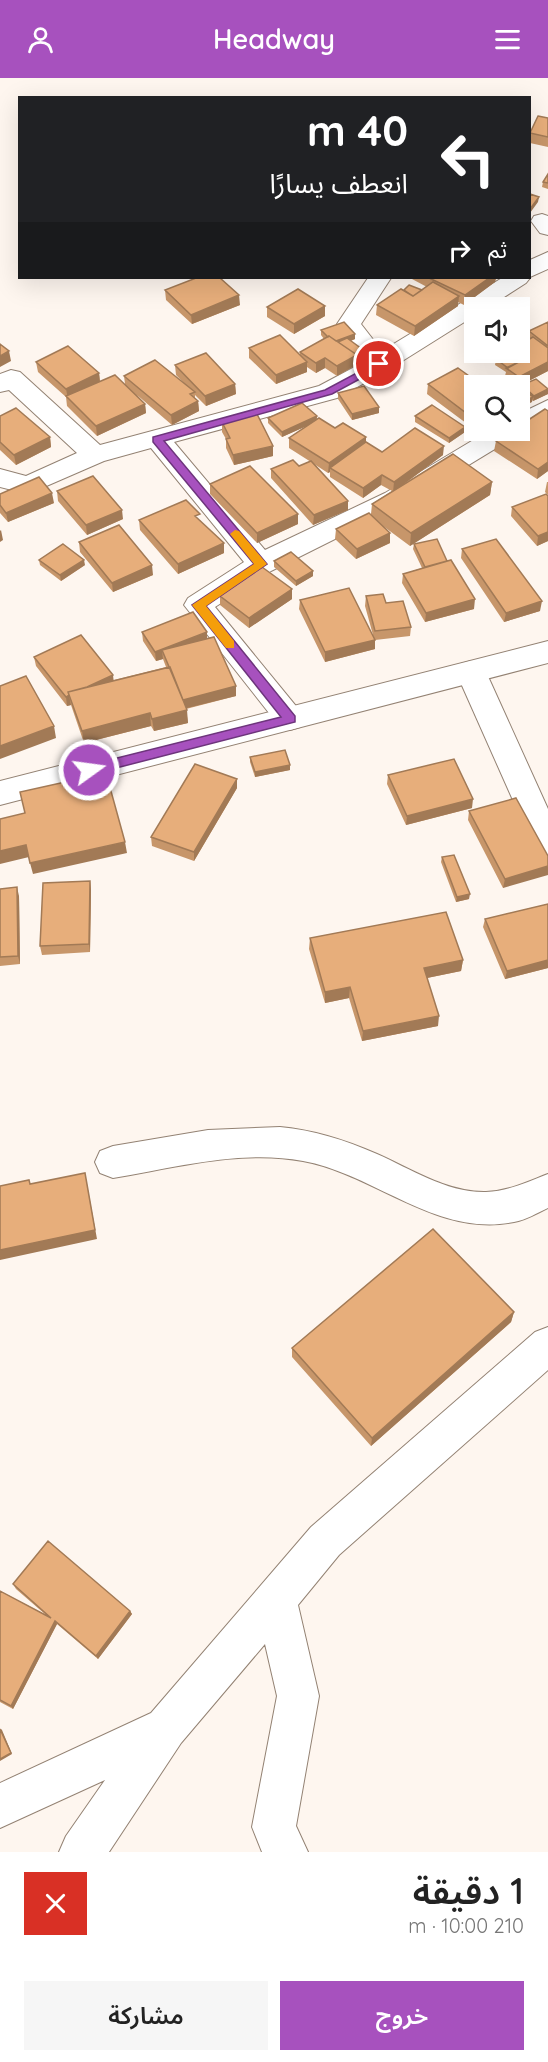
<!DOCTYPE html>
<html lang="ar">
<meta charset="utf-8">
<style>
body{margin:0;font-family:Quicksand,"Noto Sans Arabic",sans-serif;background:#f6f6f6;color:#222;direction:rtl;height:100vh;display:flex;flex-direction:column;font-size:22px;white-space:nowrap}
*{box-sizing:border-box;margin:0}
p{font-size:20px;color:#767676}
.icon{flex:none;width:33px;height:33px;fill:none;stroke:currentColor;stroke-width:2;stroke-linecap:round;stroke-linejoin:round}
.map{position:relative;height:1774px;overflow:hidden;direction:ltr}
.drawer{display:flex;flex-direction:column;background:#fff;flex:1}
.drawer>*{flex:none}
.top-card{position:absolute;left:18px;top:18px;width:513px;height:183px;border-radius:0px;box-shadow:0 6px 24px #0002;direction:rtl;background:#202124;color:#fff;overflow:hidden}
.fabs{position:absolute;left:464px;top:219px;display:grid;gap:12px}
.fabs a{display:grid;place-items:center;width:66px;height:66px;border-radius:0px;background:#fff;box-shadow:0 6px 24px #0002;font-size:30px}
.pin{position:absolute;display:grid;place-items:center;width:51px;height:51px;color:#fff;margin:-26px;border:3px solid #fff;border-radius:50%;box-shadow:0 2px 6px #0007}
.me{position:absolute;width:66px;margin:-33px;rotate:76deg;stroke-linejoin:round;filter:drop-shadow(0 0 4px #0008)}
.turn{display:flex;align-items:center;gap:21px;height:126px;padding:0 24px;font-size:27px}
.turn .icon{width:78px;height:78px;stroke-width:2.5}
.turn b{display:block;font-size:42px;line-height:51px}
.then{display:flex;align-items:center;height:57px;padding:0 24px;background:#0003;gap:12px;font-size:22px}
.round{display:grid;place-items:center;flex:none;width:63px;height:63px;border-radius:0px;background:#f6f6f6}
.overview{display:flex;align-items:center;justify-content:space-between;height:102px;padding:0 24px}
h1{font-size:36px;font-weight:600;line-height:45px}
.button{display:flex;gap:12px;margin-top:auto;padding:12px 24px}
.button a{flex:1;height:69px;border-radius:0px;background:#a751be;color:#fff;font-size:24px;font-weight:600;line-height:69px;text-align:center}
.button a+a{background:#f6f6f6;color:#222}
header{display:flex;justify-content:space-between;align-items:center;height:78px;padding:0 24px;background:#a751be;color:#fff;font-size:27px;font-weight:600}
.map>svg:first-child{display:block}
.lines{fill:none;stroke-linecap:round;stroke-linejoin:round}
.minor-casing{stroke:#938273;stroke-width:2}
.major-casing{stroke:#938273;stroke-width:2}
.minor{fill:#fff;fill-rule:evenodd}
.major{fill:#fff;fill-rule:evenodd}
.wall{fill:#c7966a}
.shaded-wall{fill:#a27a56}
.building{fill:#e7ae7b;stroke:#a27a56;stroke-width:1.5}
.route{fill:#a751be;stroke:#6d357c;stroke-width:1.5}
.slow{fill:#f59e0b}
</style>
<header><svg class="icon" aria-label="menu" viewBox="0 0 24 24"><path d="M4 6h16M4 12h16M4 18h16"/></svg>Headway<svg class="icon" aria-label="person" viewBox="0 0 24 24"><circle cx="12" cy="8" r="4"/><path d="M4 21q1-7 8-7t8 7"/></svg></header>
<div class="map">
<svg width="548" height="1774" viewBox="0 0 548 1774">
<rect width="100%" height="100%" fill="#fef6ef"/>
<g class="lines">
<g class="minor-casing">
<path id="minor" d="M542,136L548,138V157L540,155L531,143L534,138Z
M548,174V191L530,199V182Z
M368,200H391L361,246L382,273L502,200H530L526,205L487,230H474V238L388,292L337,320L174,364L265,472L385,415L490,352H519V336L548,322V341L521,355L403,427L271,493L215,529L300,633L305,641L300,649L290,652L280,649L184,527L188,520L244,484L151,370L104,383L28,416L0,409V391L26,398L77,375L9,312L0,314V296L11,292L20,294L100,367L319,308L364,284L337,246Z
M471,583L481,586L486,594L548,731V777L537,774L532,765L456,594L461,586Z
M280,1049C314,1052 345,1062 377,1076C411,1091 447,1115 486,1114C509,1113 527,1104 548,1096V1130C537,1135 526,1142 514,1144C437,1160 375,1096 303,1083C241,1071 174,1090 113,1100L100,1095L95,1084L100,1073L113,1068L208,1052Z
M548,1249V1292L339,1477L298,1527L319,1618L296,1748L308,1774H262L252,1749L277,1618L265,1566L181,1665L109,1774H59L66,1758L105,1702L0,1750V1705L151,1635L311,1449L535,1254Z"/>
</g>
<g class="major-casing">
<path id="major" d="M548,563V585L0,727V703Z"/>
</g>
<use href="#minor" class="minor"/>
<use href="#major" class="major"/>
</g>
<path class="wall" d="M548,40V69L530,65V53Z
M548,96V111L542,109L543,104Z
M412,200H496L495,204L464,227L458,224V228L414,258L376,237L377,227L404,212H422L427,209L412,201Z
M165,212L240,227L192,246L166,222Z
M325,228V238L294,256L267,239V229Z
M548,244V293L519,308L521,310L522,307L548,316L533,323L532,322V324L505,298L506,294L495,287L496,281L509,277V274H519L528,262L529,253Z
M321,252L355,256V261L351,263L366,274L365,280L356,284V287L337,298L325,290L316,295L307,289V294L276,306L249,280V270L300,277V274L324,261L321,257Z
M36,284L99,295L100,303L125,306L124,298L185,306L176,297L175,287L235,306L236,316L206,328L195,317V320L198,323L199,333L172,347L137,317L145,326L146,335L97,358L67,328L66,319L38,294Z
M428,306L474,308V351L427,316Z
M338,315L379,329V335L352,342L338,321Z
M548,333V393L537,401L494,373L496,363Z
M0,338L50,359L51,369L16,387L0,372Z
M317,338V341L366,364L382,374L443,377L407,404H492L490,417L410,468L383,448L390,455V465L356,481L335,461L336,451L371,436L372,426L392,413L381,407L363,420L330,399V394L328,395L314,386L348,423V432L313,447L271,400V391L299,388L311,384L289,370V360L306,348L282,359L268,345V340Z
M415,338L465,349V354L449,365L415,344Z
M222,344L273,378L234,387L226,370V361L222,354Z
M547,404H548V417L545,414Z
M210,406L298,446L257,465L210,416Z
M57,413L123,441L87,457L58,423Z
M0,416L54,425L8,444L0,435Z
M548,418V463L537,468L511,438L512,429Z
M139,442H200L224,475L178,496L140,452Z
M79,464L153,497L113,514L80,474Z
M414,466L447,483L474,531L425,544L402,505L403,496L422,490L413,471Z
M462,471L540,533L504,544L461,480Z
M39,482L85,487L61,503L40,487Z
M274,483L313,498L296,508L274,489Z
M292,511V521L249,550L220,527V518Z
M366,518L386,525L411,549L410,558L375,562V571L325,584L299,531L300,522L373,557L365,528Z
M142,554L207,561L236,608V618L186,631L188,645L154,653L151,648L84,665L71,627L67,628L36,588L34,579L114,602L166,589L163,581L156,583L143,563Z
M250,679L290,692L255,699L250,684Z
M388,697L472,730L406,747L387,706Z
M237,701V710L194,783L152,768L151,759Z
M469,733L548,778L503,810L468,742Z
M442,779L469,821L456,824L441,784Z
M90,803L91,812L90,874L42,877L40,868Z
M0,811L19,818L20,886L0,888Z
M548,826V890L505,901L483,849L485,841Z
M310,860L463,882L461,893L427,900L438,948L362,963L349,920L325,925L309,871Z
M514,1234L511,1244L371,1368L292,1279V1270Z
M13,1506L130,1533L132,1536L98,1581L57,1546L13,1631L0,1624V1513L46,1537L16,1511Z"/>
<path class="shaded-wall" d="M539,119L538,124L530,135V131Z
M489,200H496L495,204L464,227L465,217Z
M239,217L240,227L192,246L191,237Z
M459,218L458,228L414,258L415,248Z
M325,228V238L294,256V246Z
M355,256V261L339,267L333,264Z
M9,273L11,283L0,289V278Z
M366,274L365,280L356,284V287L337,298V288L357,277Z
M325,280V290L316,295V285Z
M307,284V294L276,306V297Z
M548,284V293L519,308H517L519,299Z
M99,295L100,305L68,321L66,311Z
M235,306L236,316L206,328L205,318Z
M548,311V316L533,323L534,318Z
M533,319L532,324L519,331V326Z
M198,323L199,333L172,347L171,337Z
M145,326L146,335L97,358L96,348Z
M379,329V335L352,342V336Z
M317,338L316,344L282,359V354Z
M465,349V354L449,365V360Z
M50,359L51,369L16,387L14,377Z
M366,359V369L330,390V394L328,395L329,385Z
M273,368V378L234,387L233,377Z
M444,368L443,377L393,414L394,404Z
M548,384V393L537,401L538,391Z
M382,397L381,407L363,420V410Z
M492,404L490,417L410,468L411,455Z
M52,415L54,425L8,444L6,435Z
M348,423V432L313,447L314,437Z
M122,432L123,441L87,457L86,447Z
M298,436V446L257,465V455Z
M1,452L3,462L0,464V453Z
M548,454V463L537,468L538,458Z
M390,455V465L356,481L357,471Z
M224,465V475L178,496V486Z
M84,482L85,487L61,503L60,497Z
M152,487L153,497L113,514L112,505Z
M313,493V498L296,508V503Z
M292,511V521L249,550V540Z
M475,521L474,531L425,544L426,535Z
M542,523L540,533L504,544L506,535Z
M207,554V564L162,572L163,581L156,583L155,574Z
M375,562V571L325,584V574Z
M113,597L114,606L70,617Z
M236,608V618L183,631V622Z
M69,617L71,627L67,628L66,619Z
M187,632L188,645L154,653L152,641Z
M150,635L151,648L84,665L82,653Z
M54,648L56,660L0,681V668Z
M290,687V692L255,699V694Z
M237,701V710L194,783V774Z
M473,721L472,730L406,747L407,738Z
M125,764L127,775L33,796L30,785Z
M26,767L29,779L0,786V773Z
M548,788V797L503,810L505,801Z
M90,803L91,812L90,874L89,866Z
M17,809L19,818L20,886L18,878Z
M470,816L469,821L456,824L457,819Z
M463,882L461,893L422,901L424,890Z
M548,882V890L505,901L507,893Z
M350,909L349,920L325,925V914Z
M439,938L438,948L362,963L363,953Z
M85,1095L97,1161L0,1182V1172Z
M514,1234L511,1244L371,1368L372,1360Z
M130,1533L132,1536L98,1581L96,1578Z
M55,1543L57,1546L13,1631L11,1628Z
M1,1651L2,1652L12,1676L0,1683Z"/>
<path class="building" d="M538,38L548,40V59L530,55Z
M548,96V105L543,104Z
M530,116L539,119L530,131Z
M196,200H220L239,217L191,237L165,212Z
M429,200H489L465,217Z
M433,204L459,218L415,248L377,227L401,211L413,218Z
M409,207L422,212L413,218L404,212Z
M298,211L325,228L294,246L267,229Z
M344,244L355,256L336,263L329,258L328,259L321,252Z
M548,244V268L529,253Z
M280,257L307,284L276,297L249,270Z
M329,258L357,277L337,288L325,280L316,285L300,274Z
M533,259L548,270V284L519,299L506,290L523,282L514,274H519V267Z
M347,260L366,274L356,279L357,277L338,264Z
M0,266L9,273L0,278Z
M68,268L99,295L66,311L36,284Z
M206,275L235,306L205,318L175,287Z
M506,276L519,284L508,290L496,281Z
M155,282L195,314L190,316L198,323L171,337L124,298Z
M458,290L483,308H474V341L428,306Z
M115,297L145,326L96,348L66,318Z
M506,298L519,308H487Z
M536,301L548,311L534,318L522,307Z
M364,308L379,329L352,336L338,315Z
M519,308L533,319L519,326Z
M302,325L317,338L282,354L268,340Z
M432,327L465,349L449,360L415,338Z
M16,330L50,359L14,377L0,364V338Z
M545,331L548,333V384L538,391L496,363L512,352H519V348Z
M257,336L273,368L233,377L226,361L230,360L222,344Z
M319,340L335,350L343,345L366,359L329,385L289,360Z
M415,350L444,368L394,404L382,397L363,410L330,390L366,364L382,374Z
M453,376L492,404L411,455L372,426Z
M293,382L299,388L311,383L348,423L314,437L271,391Z
M250,388L298,436L257,455L210,406Z
M93,398L122,432L86,447L57,413Z
M39,399L52,415L6,435L0,427V416Z
M546,416L548,418V454L538,458L512,429Z
M186,422L200,436L195,438L224,465L178,486L139,442Z
M369,435L390,455L357,471L336,451Z
M119,447L152,487L112,505L79,464Z
M437,461L447,483L425,489L414,466Z
M496,461L542,523L506,535L462,471Z
M63,466L84,482L60,497L39,482Z
M291,474L313,493L296,503L274,483Z
M451,482L475,521L426,535L403,496Z
M262,489L292,511L249,540L220,518Z
M349,510L375,562L325,574L300,522Z
M383,516L386,525L403,523L411,549L375,553L366,518Z
M193,534L207,554L155,574L142,554Z
M81,557L113,597L87,609L68,614L69,617L66,619L34,579Z
M214,559L236,608L183,622L162,572Z
M170,589L187,632L152,641L150,635L82,653L68,614Z
M26,598L54,648L0,668V608Z
M285,672L290,687L255,694L250,679Z
M454,681L473,721L407,738L388,697Z
M195,686L237,701L194,774L151,759Z
M106,695L125,764L30,785L26,767L0,773V741L25,735L20,714Z
M516,720L548,778V788L505,801L469,733Z
M454,777L470,816L457,819L442,779Z
M90,803L89,866L40,868L43,805Z
M17,809L18,878L0,879V811Z
M548,826V882L507,893L485,841Z
M446,834L463,882L424,890L439,938L363,953L350,909L325,914L310,860Z
M85,1095L95,1152L0,1172V1108L29,1102L30,1106Z
M433,1151L514,1234L372,1360L292,1270Z
M48,1463L130,1533L96,1578L55,1543L11,1628L0,1622V1513L51,1540L13,1506Z
M0,1651L11,1675L0,1681Z"/>
<path class="route" d="M379,283L382,284V289L332,316L164,363L267,486L206,528L295,638V644L89,697L85,696L83,692L85,689L89,687L281,639L192,527L254,486L153,364V359L325,312Z"/>
<path class="slow" d="M235,452L239,453L267,486L206,528L234,563V570H226L192,527L254,486L230,456Z"/>
</svg>
<div class="fabs">
<a><svg class="icon" aria-label="sound" viewBox="0 0 24 24"><path d="M4 9h4l5-4v14l-5-4H4zM17 9q2 3 0 6"/></svg></a>
<a><svg class="icon" aria-label="search" viewBox="0 0 24 24"><circle cx="10" cy="10" r="6"/><path d="M15 15l6 6"/></svg></a>
</div>
<div class="pin" style="left:379px;top:286px;background:#d93025"><svg class="icon" aria-label="arrive" viewBox="0 0 24 24"><path d="M6 21V4h12l-3 4 3 4H6"/></svg></div>
<svg class="me" style="left:89px;top:692px" viewBox="-20 -20 40 40"><circle r="17" fill="#a751be" stroke="#fff" stroke-width="3"/><path d="M0-11L8 9 0 5-8 9z" fill="#fff"/></svg>
<div class="top-card">
<div class="turn"><svg class="icon" aria-label="left" viewBox="0 0 24 24"><path d="M17 20v-9H6M10 6l-5 5 5 5"/></svg><div><b>40 m</b>انعطف يسارًا</div></div>
<div class="then">ثم<svg class="icon" aria-label="right" viewBox="0 0 24 24"><path d="M7 20v-9h11M14 6l5 5-5 5"/></svg></div>
</div>
</div>
<section class="drawer">
<div class="overview"><div><h1>1 دقيقة</h1><p>210 m · 10:00</p></div><a class="round" style="background:#d93025;color:#fff"><svg class="icon" aria-label="close" viewBox="0 0 24 24"><path d="M6 6l12 12M18 6L6 18"/></svg></a></div>
<div class="button"><a>خروج</a><a>مشاركة</a></div>
</section>
